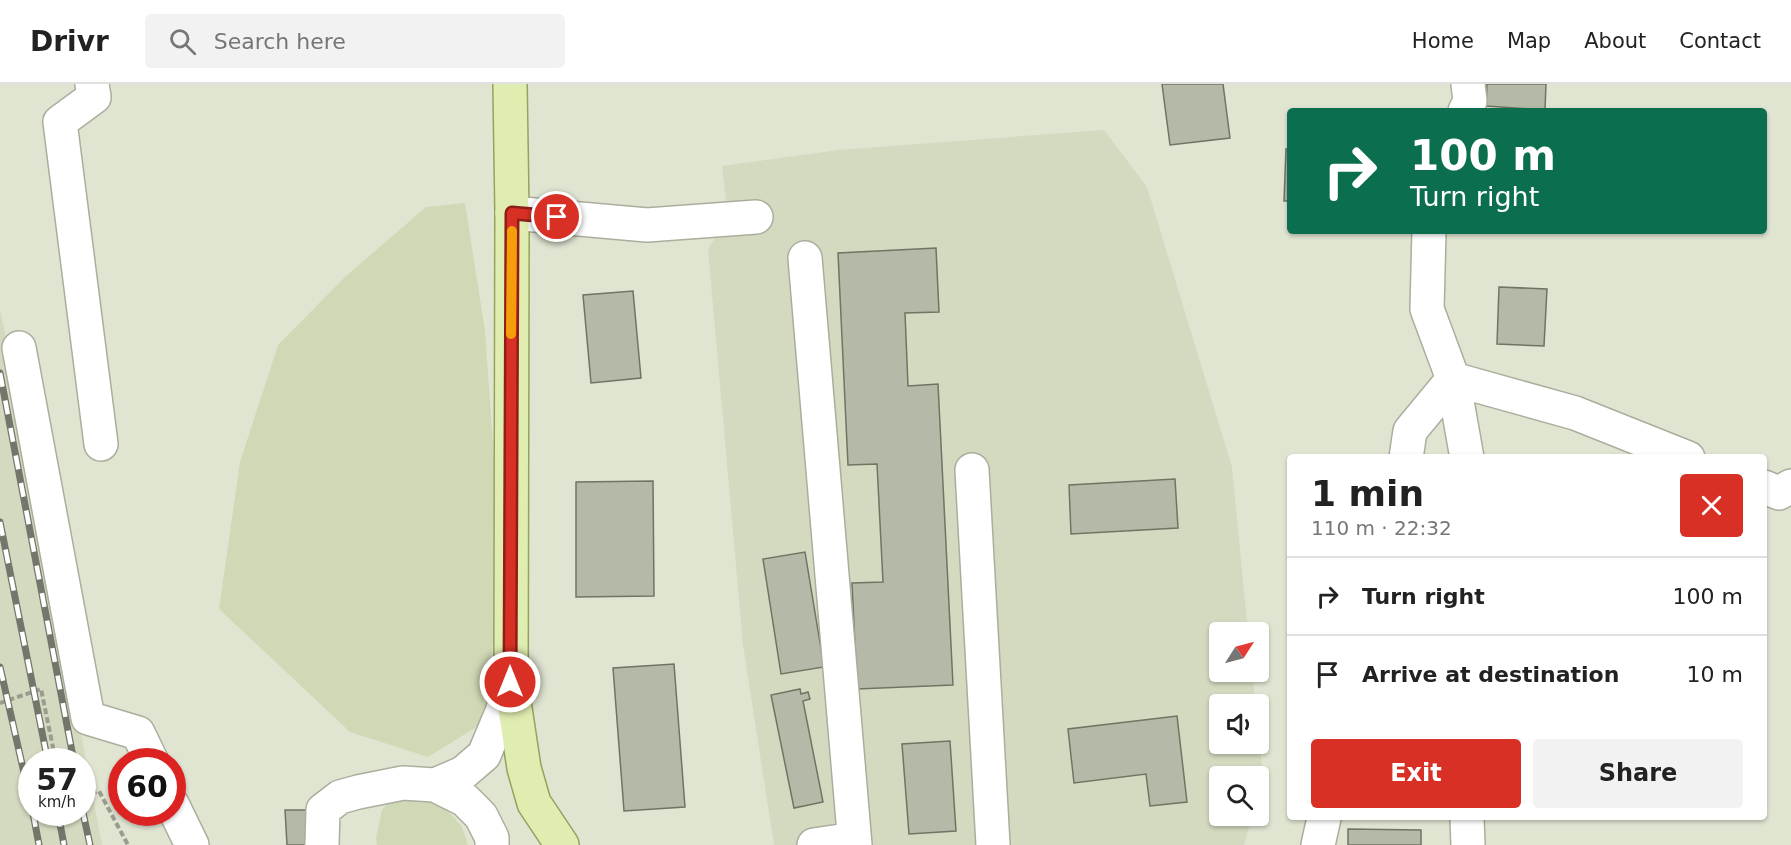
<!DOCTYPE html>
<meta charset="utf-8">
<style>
body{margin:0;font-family:"DejaVu Sans",sans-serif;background:#f2f2f2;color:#222;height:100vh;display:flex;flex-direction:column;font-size:22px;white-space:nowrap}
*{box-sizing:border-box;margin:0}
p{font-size:20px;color:#767676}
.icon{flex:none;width:33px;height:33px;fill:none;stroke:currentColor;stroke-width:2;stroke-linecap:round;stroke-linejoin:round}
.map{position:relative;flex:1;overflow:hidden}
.sheet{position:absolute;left:1287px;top:370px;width:480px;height:366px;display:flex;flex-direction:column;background:#fff;border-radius:6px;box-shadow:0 2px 4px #0004}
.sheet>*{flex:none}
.top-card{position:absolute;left:1287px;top:24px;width:480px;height:126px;border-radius:6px;box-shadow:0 2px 4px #0004;background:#0b6e4f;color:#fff;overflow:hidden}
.needle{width:39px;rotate:54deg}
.buttons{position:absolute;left:1209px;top:538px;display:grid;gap:12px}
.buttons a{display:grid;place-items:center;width:60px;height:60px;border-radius:6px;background:#fff;box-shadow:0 2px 4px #0004;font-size:30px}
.speed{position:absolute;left:18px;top:664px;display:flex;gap:12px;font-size:30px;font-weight:700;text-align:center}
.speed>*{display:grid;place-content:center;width:78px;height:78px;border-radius:50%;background:#fff;box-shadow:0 2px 4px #0004;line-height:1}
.speed small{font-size:15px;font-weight:400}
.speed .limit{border:9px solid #d22;background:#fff;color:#111}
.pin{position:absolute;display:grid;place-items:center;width:51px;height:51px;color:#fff;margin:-26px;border:3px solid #fff;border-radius:50%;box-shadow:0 2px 6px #0007}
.me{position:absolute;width:66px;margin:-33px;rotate:0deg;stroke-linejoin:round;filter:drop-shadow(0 0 4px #0008)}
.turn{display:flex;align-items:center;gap:21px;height:126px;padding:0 24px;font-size:27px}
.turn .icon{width:78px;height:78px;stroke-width:2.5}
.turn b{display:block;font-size:42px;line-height:51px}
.round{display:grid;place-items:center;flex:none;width:63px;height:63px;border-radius:6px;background:#f2f2f2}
.overview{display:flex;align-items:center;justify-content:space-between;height:102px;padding:0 24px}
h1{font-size:36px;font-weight:600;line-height:45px}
.cta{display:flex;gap:12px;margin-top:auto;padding:12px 24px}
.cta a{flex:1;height:69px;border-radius:6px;background:#d93025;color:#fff;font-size:24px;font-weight:600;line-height:69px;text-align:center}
.cta a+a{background:#f2f2f2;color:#222}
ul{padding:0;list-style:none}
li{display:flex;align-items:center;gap:18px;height:78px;padding:0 24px;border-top:2px solid #e0e0e0}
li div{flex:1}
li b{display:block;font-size:22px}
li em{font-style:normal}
header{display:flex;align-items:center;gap:36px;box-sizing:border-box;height:84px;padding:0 30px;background:#fff;border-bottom:2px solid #e0e0e0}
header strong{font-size:28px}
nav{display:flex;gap:33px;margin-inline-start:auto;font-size:21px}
.search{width:420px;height:54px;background:#f2f2f2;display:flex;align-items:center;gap:15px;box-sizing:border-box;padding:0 21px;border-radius:6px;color:#767676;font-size:22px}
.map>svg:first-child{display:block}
.built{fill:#d3dabf;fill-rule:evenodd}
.green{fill:#d0d9b5}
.building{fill:#b5b9a7;stroke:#707463;stroke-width:1.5}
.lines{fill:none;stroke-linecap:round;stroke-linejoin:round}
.minor-casing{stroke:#aaae9c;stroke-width:36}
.major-casing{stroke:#94a25f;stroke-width:36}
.path{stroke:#999c8e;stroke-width:4;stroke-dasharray:6 3;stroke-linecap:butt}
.minor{stroke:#fff;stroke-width:33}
.major{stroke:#e0edb1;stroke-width:33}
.rail-casing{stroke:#73766a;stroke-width:7}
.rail{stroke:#fff;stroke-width:4.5;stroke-dasharray:14;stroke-linecap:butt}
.route-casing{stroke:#8d1f18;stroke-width:15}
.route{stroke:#d93025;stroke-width:10}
.slow{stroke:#f59e0b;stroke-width:10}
</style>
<header>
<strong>Drivr</strong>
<div class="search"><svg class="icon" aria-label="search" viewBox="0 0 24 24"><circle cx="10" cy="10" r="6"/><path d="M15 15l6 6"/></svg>Search here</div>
<nav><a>Home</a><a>Map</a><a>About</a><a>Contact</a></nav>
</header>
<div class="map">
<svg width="1791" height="761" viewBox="0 0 1791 761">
<rect width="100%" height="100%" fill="#e0e5d2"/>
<path class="built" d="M1104,46L1147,103L1232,383L1248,549H1220V588H1252L1256,621H1220V660H1258L1259,649L1263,696L1259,712L1258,693H1220V732H1252L1244,761H774L743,561L708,165L728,135L722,82L838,66Z
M0,225L7,260L102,761H0ZM32,678H82V729H32Z"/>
<path class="green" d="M465,119L485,247L502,486L483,639L428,673L350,648L219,525L240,378L278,261L346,192L426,123Z
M393,714L439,717L462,743L468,761H377L376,754L382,726Z"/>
<path class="building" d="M1162,0H1223L1230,54L1170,61Z
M1487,0H1546L1545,26L1486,22Z
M1286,65H1290V117H1284Z
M936,164L939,228L905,229L908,302L938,300L953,601L857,605L852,499L883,498L877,380L848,381L838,169Z
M1499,203L1547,205L1544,262L1497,260Z
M633,207L641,294L591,299L583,211Z
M1175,395L1178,444L1071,450L1069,401Z
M653,397L654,512L576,513V398Z
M805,468L824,583L781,590L763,475Z
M674,580L685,723L624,727L613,584Z
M800,605L801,610L808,608L810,615L803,617L823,718L794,724L771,611Z
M1177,632L1187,718L1150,722L1146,690L1074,699L1068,645Z
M950,657L956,747L909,750L902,660Z
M285,726H310L312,761H287Z
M1348,745L1421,746V761H1348Z"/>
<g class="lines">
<g class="minor-casing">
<path id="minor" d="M92,0L94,13L60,38L101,360
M1465,27L1470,17L1468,0
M512,129L647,141L756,133
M1429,147L1427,225L1453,295L1467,374
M805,174L855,761
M19,264L88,634L138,649L152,678
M1453,295L1575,329L1688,374
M1406,374L1410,347L1453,295
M972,386L993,761
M1764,403L1779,409L1791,402
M435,701L463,689L484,671L502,628L511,598
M172,720L192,761
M1467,734L1468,761
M322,761L323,726L340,713L358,708L403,699L435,701L465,716L481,732L492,754V761
M814,761L854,755
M1318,761L1324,734"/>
</g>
<g class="major-casing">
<path id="major" d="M510,0L512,129L511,598L524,684L534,719L562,761"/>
</g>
<path class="path" d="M0,619L41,605L56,678
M82,712L99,707L128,761"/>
<use href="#minor" class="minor"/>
<use href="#major" class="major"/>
<g class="rail-casing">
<path id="rail" d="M0,289L74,678
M0,438L48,678
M0,583L32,724
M82,724L90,761
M33,729L39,761
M58,729L64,761"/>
</g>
<use href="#rail" class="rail"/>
</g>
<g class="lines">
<g class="route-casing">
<path id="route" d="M510,598L512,129L557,133"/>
</g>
<use href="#route" class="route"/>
<path class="slow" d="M511,250L512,147"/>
</g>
</svg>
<div class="buttons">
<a><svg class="needle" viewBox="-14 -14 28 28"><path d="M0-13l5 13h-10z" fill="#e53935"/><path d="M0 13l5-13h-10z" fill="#767676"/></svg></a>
<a><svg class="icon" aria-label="sound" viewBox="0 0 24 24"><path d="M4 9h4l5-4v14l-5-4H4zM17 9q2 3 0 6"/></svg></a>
<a><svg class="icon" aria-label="search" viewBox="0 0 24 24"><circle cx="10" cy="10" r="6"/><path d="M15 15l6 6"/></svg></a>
</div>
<div class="speed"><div>57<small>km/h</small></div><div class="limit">60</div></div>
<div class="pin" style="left:557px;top:133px;background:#d93025"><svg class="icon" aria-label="arrive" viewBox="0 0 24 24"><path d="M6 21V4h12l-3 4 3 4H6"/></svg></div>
<svg class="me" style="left:510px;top:598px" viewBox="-20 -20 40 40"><circle r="17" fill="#d93025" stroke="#fff" stroke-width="3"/><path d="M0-11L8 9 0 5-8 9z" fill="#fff"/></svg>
<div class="top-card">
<div class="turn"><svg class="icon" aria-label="right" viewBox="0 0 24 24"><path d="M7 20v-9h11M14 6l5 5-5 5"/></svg><div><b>100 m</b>Turn right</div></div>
</div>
<section class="sheet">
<div class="overview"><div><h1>1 min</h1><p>110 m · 22:32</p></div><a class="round" style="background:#d93025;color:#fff"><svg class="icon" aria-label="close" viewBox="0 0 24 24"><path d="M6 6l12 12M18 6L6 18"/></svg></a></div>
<ul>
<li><svg class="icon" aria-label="right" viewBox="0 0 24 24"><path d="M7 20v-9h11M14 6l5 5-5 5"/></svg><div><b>Turn right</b></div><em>100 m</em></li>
<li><svg class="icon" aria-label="arrive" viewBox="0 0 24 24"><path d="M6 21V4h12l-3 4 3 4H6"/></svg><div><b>Arrive at destination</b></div><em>10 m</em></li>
</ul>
<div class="cta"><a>Exit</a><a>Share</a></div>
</section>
</div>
